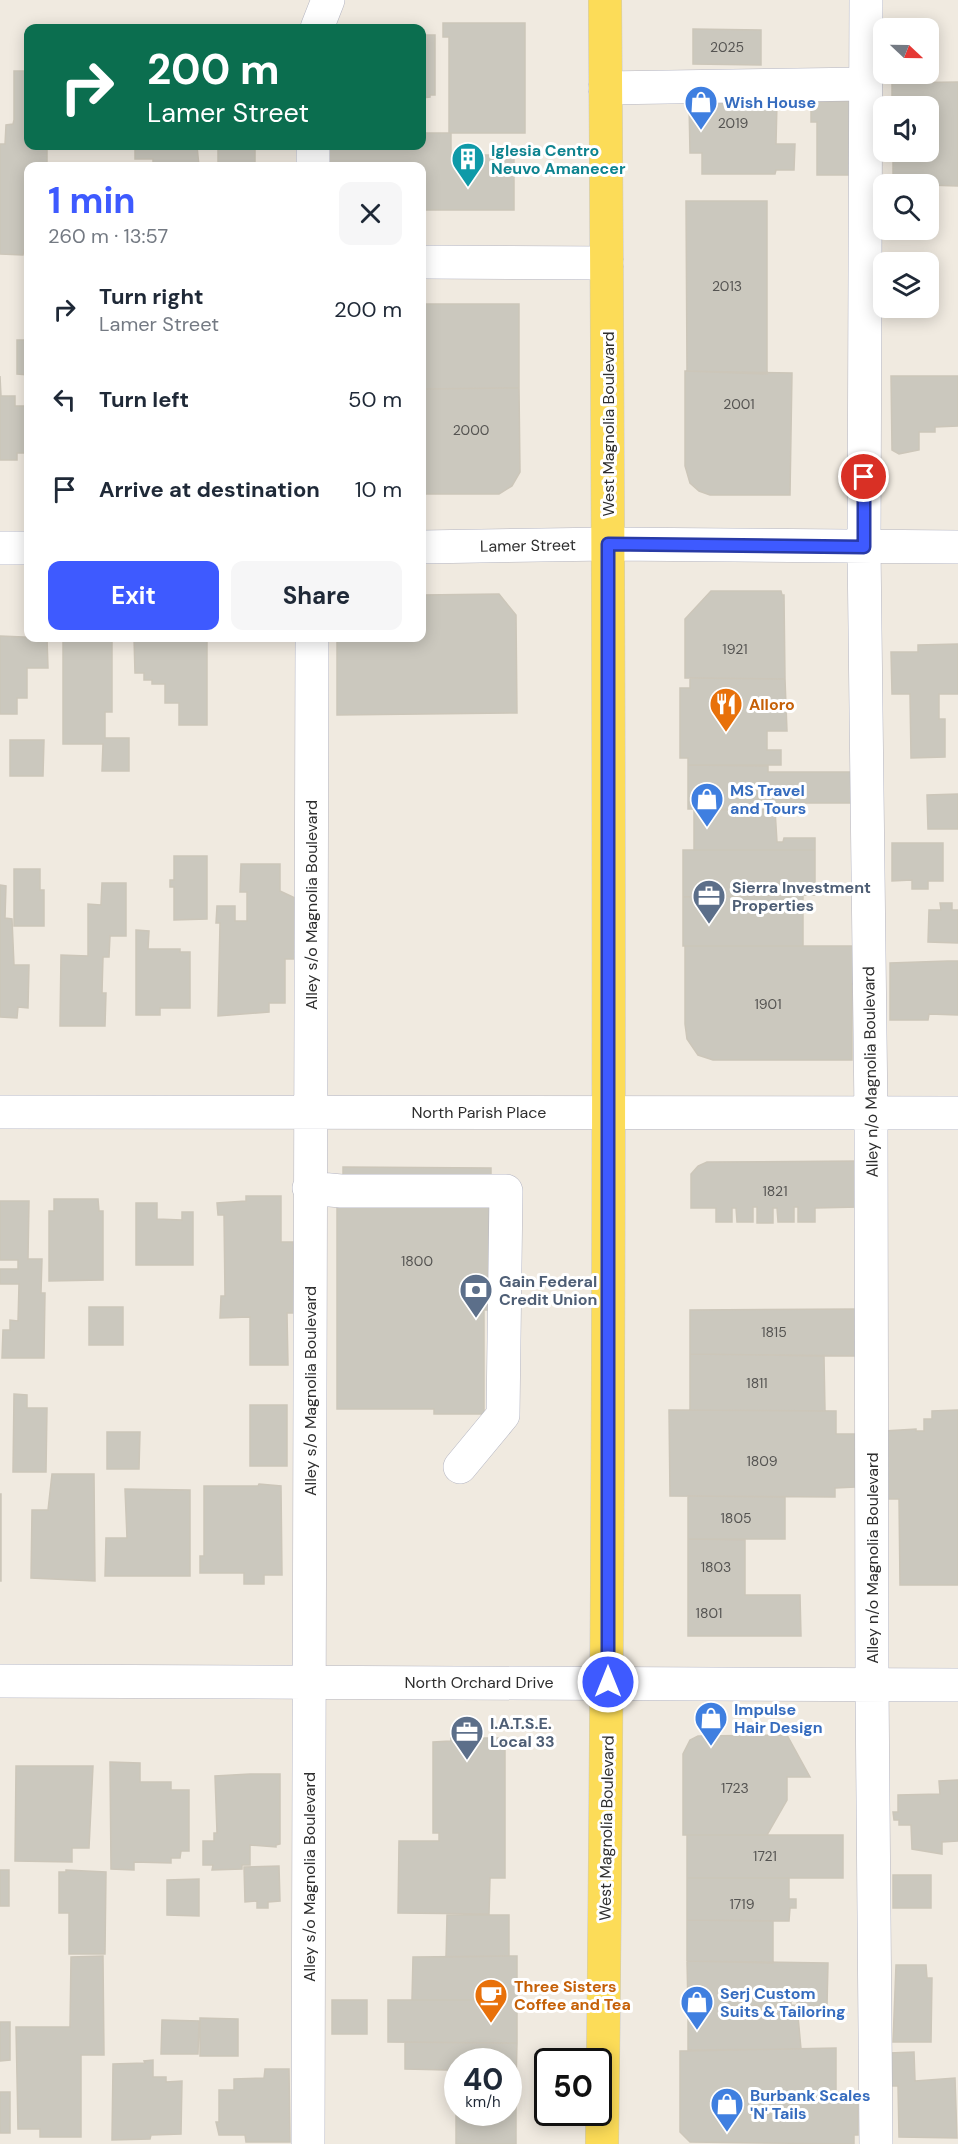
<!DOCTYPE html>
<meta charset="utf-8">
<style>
body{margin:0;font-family:"DM Sans",sans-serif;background:#f6f6f7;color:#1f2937;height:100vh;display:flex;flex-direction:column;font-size:22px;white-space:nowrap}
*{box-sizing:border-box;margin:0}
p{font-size:20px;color:#747a83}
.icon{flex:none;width:33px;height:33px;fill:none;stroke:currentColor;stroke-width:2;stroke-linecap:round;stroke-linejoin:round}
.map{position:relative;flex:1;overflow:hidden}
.panel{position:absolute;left:24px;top:162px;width:402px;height:480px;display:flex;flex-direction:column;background:#fff;border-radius:12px;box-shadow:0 3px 15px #0003}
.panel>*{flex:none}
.banner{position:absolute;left:24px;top:24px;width:402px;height:126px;border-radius:12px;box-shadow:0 3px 15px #0003;background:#0b6e4f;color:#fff;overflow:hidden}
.needle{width:39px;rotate:112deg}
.controls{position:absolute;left:873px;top:18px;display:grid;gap:12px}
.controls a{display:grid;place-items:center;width:66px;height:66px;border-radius:12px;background:#fff;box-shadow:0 3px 15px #0003;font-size:30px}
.speed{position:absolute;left:444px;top:2048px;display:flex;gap:12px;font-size:30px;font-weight:700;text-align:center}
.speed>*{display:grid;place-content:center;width:78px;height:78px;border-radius:50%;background:#fff;box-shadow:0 3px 15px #0003;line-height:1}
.speed small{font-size:15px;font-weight:400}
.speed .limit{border:3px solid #111;border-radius:9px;background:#fff;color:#111}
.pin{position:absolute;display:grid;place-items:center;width:51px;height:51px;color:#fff;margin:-26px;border:3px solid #fff;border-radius:50%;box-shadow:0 2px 6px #0007}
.me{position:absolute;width:66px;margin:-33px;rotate:0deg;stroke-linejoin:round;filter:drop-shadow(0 0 4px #0008)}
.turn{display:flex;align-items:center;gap:21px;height:126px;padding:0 24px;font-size:27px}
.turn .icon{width:78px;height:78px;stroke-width:2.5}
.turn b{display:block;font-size:42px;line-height:51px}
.round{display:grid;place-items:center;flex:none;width:63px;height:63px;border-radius:12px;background:#f6f6f7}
.overview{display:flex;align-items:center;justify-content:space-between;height:102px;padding:0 24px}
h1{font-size:36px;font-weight:700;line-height:45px;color:#3e5aff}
.action{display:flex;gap:12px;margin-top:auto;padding:12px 24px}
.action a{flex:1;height:69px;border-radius:12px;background:#3e5aff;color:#fff;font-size:24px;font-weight:700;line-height:69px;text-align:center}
.action a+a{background:#f6f6f7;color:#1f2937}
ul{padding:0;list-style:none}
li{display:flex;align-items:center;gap:18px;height:90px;padding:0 24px}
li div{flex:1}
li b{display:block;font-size:22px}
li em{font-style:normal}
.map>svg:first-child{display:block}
.building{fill:#cbc8be;stroke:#ccc6b9;stroke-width:1.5}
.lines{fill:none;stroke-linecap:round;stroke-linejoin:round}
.minor-casing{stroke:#b4b5c2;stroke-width:34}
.major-casing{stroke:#c9c9c9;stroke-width:34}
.minor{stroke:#fff;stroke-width:33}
.major{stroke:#fcdc58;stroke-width:33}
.route-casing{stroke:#283aa6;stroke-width:15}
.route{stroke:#3e5aff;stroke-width:10}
.labels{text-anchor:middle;stroke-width:6;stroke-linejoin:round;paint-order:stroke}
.number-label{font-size:14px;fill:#555452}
.shop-label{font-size:16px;font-weight:bold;fill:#366cbe;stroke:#fff;text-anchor:start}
.culture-label{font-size:16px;font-weight:bold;fill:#0d838f;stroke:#fff;text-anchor:start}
.street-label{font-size:16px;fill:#2e2e2e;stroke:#fff}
.food-label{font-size:16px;font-weight:bold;fill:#c56008;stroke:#fff;text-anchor:start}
.service-label{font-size:16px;font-weight:bold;fill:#4e5e75;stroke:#fff;text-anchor:start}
</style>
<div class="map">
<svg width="958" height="2144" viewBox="0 0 958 2144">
<rect width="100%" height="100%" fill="#f0eae0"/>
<path class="building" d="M443,23H525V133H449V37H443Z
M693,29L761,30V65L693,64Z
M422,35H435V95H430V97L422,98Z
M14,71H28V146H47V166H28V251L24,250L23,255L0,254V144H5L6,125L13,124L14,120Z
M958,82V186L893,184V152H928V106H892V83Z
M856,101L859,175H817V122H811V102Z
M689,103H777L776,144H795L794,170H776L775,174H702V153H690Z
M422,133H451V155H514V210H422V166H322L329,146H422Z
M135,146H197L199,166H153V159H135Z
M218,146H255V166H218Z
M686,201H767V374L687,371Z
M422,304H519V388L422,389Z
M17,340H28V375L17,374Z
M685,371L792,373L790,495H710L699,491L690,483L685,466Z
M0,376L1,396H15V406H28V453H17V460H0Z
M891,376H958V426L935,427V432H919V450L899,454L892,450Z
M519,388L520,472L512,486L499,494H422V389Z
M711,591H781L782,595H784L785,679L685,678V619Z
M499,594L516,615L517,713L337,715V638H422V595Z
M0,636L47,638L48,668H27V698H17V714H0Z
M63,638H112V712H105V738H129V771H102L103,744H63Z
M134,638H207V725H179V703H165V684H152V680H144V673H135Z
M958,644V694H939V719H945V757L911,758L910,694H892L891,652H918V645Z
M690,678L785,679L787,731H767V750H781V765H688V758H680V688H690Z
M10,740H44L43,776H10Z
M688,765L768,766V772H855V803H757V809H688Z
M958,794V829H928L927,795Z
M775,809L777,842H783L784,838H815V850H694V810Z
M892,843H943V881H928V889H912V880L892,881Z
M683,850H815V895L683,897Z
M174,856H207V919L174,920V887H170V880H174Z
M241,864H280V891L295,898V959H285V1003H269V1012L218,1016L220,923H216L217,906H235V921H247V892H240Z
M14,869H40V890H44V926H14Z
M102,883H126V936H110L109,957H103L102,993H106L105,1026H60L61,955L88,956V904L101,905Z
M0,885L6,886L5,918L12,919L14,965H29L28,1008L18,1007L17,1018L0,1017Z
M803,895V946H683V897Z
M940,903H952V910H958V943L928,942L929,910H941Z
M136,930L149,931L148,949H180V952H190V1008H160V1015H136Z
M685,946H860V984H852V1060H713L698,1055L687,1039L685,1024Z
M948,961H958V1015L929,1014L928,1020H890V963Z
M859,1161V1207L815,1208V1222H798V1207H794V1222H778L777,1208H773V1223H757V1207H753V1222H737L736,1208H732V1222H716V1208H691V1174L698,1166L707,1162Z
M343,1167L491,1168V1212L497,1310H484V1414H434V1409H337V1197H343Z
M246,1196H281V1242H293L294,1313H287L288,1365H250V1317L220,1318L221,1296H225L224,1215H218L217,1203L246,1201Z
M54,1199H98L99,1211H103V1280L49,1281V1211H54Z
M0,1201H29L28,1259H42L41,1293H45L44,1358H2L3,1330H10V1320L18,1321L19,1284H0V1269H18V1260H0Z
M136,1203H157V1219L182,1220V1212H193V1265H136Z
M89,1307H123V1345H89Z
M859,1309V1356L690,1354V1310Z
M690,1354L824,1356L825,1411L690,1410Z
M14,1394L27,1395V1408H47L46,1472H13Z
M250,1405H287V1466H250Z
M669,1410L836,1411V1434H855V1487L835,1488V1497L670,1496Z
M958,1410V1585H900L899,1499H884V1431L916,1429V1431H924V1419H932V1411Z
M107,1432H140L139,1469H107Z
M52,1474H94L95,1581L31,1578L32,1510H48Z
M259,1484L281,1486L282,1575H264V1584H244V1573H200V1556H204V1486H258Z
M125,1489L190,1490V1576H105L106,1538H127Z
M0,1494H1V1581H0Z
M688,1496L785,1497V1539H688Z
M688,1539L745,1540V1595H800L801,1636H688Z
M787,1735L810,1777H787V1800L767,1835H683V1754L690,1740L698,1736Z
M451,1738H505V1878H490L489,1914L398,1913L399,1841H439V1833H433V1742L451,1741Z
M110,1762L140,1763V1782H171V1790H189V1851H181L180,1858H171V1863L134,1862V1870L111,1869Z
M16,1766H93L89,1848H72V1862L15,1861Z
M250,1774H280V1844L276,1845V1847L250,1845V1865H242V1869L212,1870L213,1865H203V1841H214V1833H217L215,1776Z
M958,1780V1841L942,1842V1854L912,1849L911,1825H899V1820H894L893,1812H898V1795L940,1794L939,1781Z
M687,1835H843V1878H687Z
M279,1866L280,1901L268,1902V1908H257V1901L245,1902L244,1867Z
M0,1870H9V1906H0Z
M66,1870L106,1872L105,1954H69V1913H59V1872H66Z
M893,1875H931V1908H893Z
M687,1878H789V1899H796V1908H790L789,1921L687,1920Z
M199,1879V1916L167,1915V1880Z
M447,1915H509V1956L446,1957Z
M687,1920L773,1921V1963L687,1961Z
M103,1956L104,2055H81V2137H40V2129H18L16,2027H70L71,1957Z
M517,1956V2000H412L413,1957Z
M687,1961L828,1963L827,2006H798L797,2001H791V2006L688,2007Z
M896,1965H926L927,1978H932L931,2042H893Z
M332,2000H367V2034H332Z
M388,2000H517V2043L388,2042Z
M797,2005L801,2049L688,2050V2007Z
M200,2018L238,2019V2056H200Z
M162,2020L199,2021L198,2054H161Z
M0,2022H10V2060L0,2061Z
M405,2042L517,2043L516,2085H508V2061H458V2085H448V2070L405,2069Z
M836,2048V2092H858V2135H854V2144L690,2142L680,2132V2051Z
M914,2052L915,2081L955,2078L957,2138L899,2137L898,2086H890L889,2053Z
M153,2060V2077H166V2082L182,2081L181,2134L151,2135L150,2139L112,2140L113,2064L145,2063L144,2061Z
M265,2069H289L290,2142H246L245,2135H219L216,2122H219V2090H234V2079L264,2078Z
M456,2085L458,2112H508V2085H516V2144H456Z
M0,2092H10V2133H0Z"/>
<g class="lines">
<g class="minor-casing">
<path id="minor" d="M866,0L864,547L871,1114L872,1685L876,2144
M317,28L328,0
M605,88L865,84
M313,166V146
M422,262L607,263
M422,547L608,544L958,547
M0,548H28
M0,1112L958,1113
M309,1188L341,1191H506L503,1415L460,1467
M0,1681L958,1685
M308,2144L312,638"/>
</g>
<g class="major-casing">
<path id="major" d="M602,2144C611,1429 610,715 605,0"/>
</g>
<use href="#minor" class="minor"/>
<use href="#major" class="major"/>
</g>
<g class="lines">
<g class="route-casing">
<path id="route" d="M608,1682V544L864,547V477"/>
</g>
<use href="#route" class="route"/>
</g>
<defs>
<g id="shop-pin" transform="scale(1.725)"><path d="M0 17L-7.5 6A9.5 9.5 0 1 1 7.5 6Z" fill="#3f7fe0" stroke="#fff"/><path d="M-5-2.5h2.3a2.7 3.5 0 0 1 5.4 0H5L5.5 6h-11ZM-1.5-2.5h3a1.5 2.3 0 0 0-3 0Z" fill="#fff"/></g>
<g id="building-pin" transform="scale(1.725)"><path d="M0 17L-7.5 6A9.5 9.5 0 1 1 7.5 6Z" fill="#0f9aa8" stroke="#fff"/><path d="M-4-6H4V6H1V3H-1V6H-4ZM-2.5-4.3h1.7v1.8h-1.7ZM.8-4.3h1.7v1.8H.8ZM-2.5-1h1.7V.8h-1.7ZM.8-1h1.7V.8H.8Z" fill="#fff"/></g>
<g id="restaurant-pin" transform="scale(1.725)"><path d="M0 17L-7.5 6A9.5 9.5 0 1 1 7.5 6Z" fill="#e8710a" stroke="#fff"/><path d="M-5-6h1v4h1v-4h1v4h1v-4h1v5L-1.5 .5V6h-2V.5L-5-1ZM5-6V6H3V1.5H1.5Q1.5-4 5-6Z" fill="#fff"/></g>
<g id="office-pin" transform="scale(1.725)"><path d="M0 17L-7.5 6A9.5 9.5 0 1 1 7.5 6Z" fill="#5c6f8a" stroke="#fff"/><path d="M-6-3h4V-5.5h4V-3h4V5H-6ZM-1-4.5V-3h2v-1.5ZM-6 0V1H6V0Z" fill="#fff"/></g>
<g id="bank-pin" transform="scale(1.725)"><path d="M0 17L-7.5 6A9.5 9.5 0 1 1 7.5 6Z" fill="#5c6f8a" stroke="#fff"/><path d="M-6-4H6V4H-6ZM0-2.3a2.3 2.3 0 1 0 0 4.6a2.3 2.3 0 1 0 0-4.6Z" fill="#fff"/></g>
<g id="cafe-pin" transform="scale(1.725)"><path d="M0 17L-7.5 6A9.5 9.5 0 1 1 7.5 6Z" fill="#e8710a" stroke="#fff"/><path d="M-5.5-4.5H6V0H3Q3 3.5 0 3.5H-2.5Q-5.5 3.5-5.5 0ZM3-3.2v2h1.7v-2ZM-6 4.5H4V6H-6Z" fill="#fff"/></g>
</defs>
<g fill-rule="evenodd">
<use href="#shop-pin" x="701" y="102"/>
<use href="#building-pin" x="468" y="159"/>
<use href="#restaurant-pin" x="726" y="704"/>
<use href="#shop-pin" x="707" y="799"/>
<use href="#office-pin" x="709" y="896"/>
<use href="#bank-pin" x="476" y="1290"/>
<use href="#shop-pin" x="711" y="1718"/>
<use href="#office-pin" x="467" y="1732"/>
<use href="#cafe-pin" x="491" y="1995"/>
<use href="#shop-pin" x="697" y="2002"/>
<use href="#shop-pin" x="727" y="2104"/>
</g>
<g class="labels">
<g class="number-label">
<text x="727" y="52">2025</text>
<text x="733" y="128">2019</text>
<text x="727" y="291">2013</text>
<text x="739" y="409">2001</text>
<text x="471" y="435">2000</text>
<text x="735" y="654">1921</text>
<text x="768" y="1009">1901</text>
<text x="775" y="1196">1821</text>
<text x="417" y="1266">1800</text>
<text x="774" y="1337">1815</text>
<text x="757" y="1388">1811</text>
<text x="762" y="1466">1809</text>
<text x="736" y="1523">1805</text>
<text x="716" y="1572">1803</text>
<text x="709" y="1618">1801</text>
<text x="735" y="1793">1723</text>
<text x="765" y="1861">1721</text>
<text x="742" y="1909">1719</text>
</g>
<g class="shop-label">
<text x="724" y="108">Wish House</text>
<text x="730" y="796">MS Travel<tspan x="730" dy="18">and Tours</tspan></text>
<text x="734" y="1715">Impulse<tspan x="734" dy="18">Hair Design</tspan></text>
<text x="720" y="1999">Serj Custom<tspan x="720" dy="18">Suits &amp; Tailoring</tspan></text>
<text x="750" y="2101">Burbank Scales<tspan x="750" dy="18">'N' Tails</tspan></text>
</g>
<g class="culture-label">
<text x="491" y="156">Iglesia Centro<tspan x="491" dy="18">Neuvo Amanecer</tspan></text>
</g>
<g class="street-label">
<text transform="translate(608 424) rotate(-90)" y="6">West Magnolia Boulevard</text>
<text transform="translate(528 545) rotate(-1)" y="6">Lamer Street</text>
<text transform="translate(311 905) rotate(-90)" y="6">Alley s/o Magnolia Boulevard</text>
<text transform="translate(870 1072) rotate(-91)" y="6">Alley n/o Magnolia Boulevard</text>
<text x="479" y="1118">North Parish Place</text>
<text transform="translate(310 1391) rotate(-90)" y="6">Alley s/o Magnolia Boulevard</text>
<text transform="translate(872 1558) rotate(-90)" y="6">Alley n/o Magnolia Boulevard</text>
<text x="479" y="1688">North Orchard Drive</text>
<text transform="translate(606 1828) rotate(-89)" y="6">West Magnolia Boulevard</text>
<text transform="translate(309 1877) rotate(-90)" y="6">Alley s/o Magnolia Boulevard</text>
</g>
<g class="food-label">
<text x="749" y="710">Alloro</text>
<text x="514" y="1992">Three Sisters<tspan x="514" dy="18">Coffee and Tea</tspan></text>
</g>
<g class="service-label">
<text x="732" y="893">Sierra Investment<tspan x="732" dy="18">Properties</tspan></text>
<text x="499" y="1287">Gain Federal<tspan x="499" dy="18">Credit Union</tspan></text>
<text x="490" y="1729">I.A.T.S.E.<tspan x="490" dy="18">Local 33</tspan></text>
</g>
</g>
</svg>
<div class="controls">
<a><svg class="needle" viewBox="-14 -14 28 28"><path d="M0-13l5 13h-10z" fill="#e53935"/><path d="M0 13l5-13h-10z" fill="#747a83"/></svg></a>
<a><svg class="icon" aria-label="sound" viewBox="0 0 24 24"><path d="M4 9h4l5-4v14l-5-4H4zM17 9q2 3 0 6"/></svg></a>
<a><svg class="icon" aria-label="search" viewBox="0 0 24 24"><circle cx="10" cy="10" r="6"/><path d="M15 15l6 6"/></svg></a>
<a><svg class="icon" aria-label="layers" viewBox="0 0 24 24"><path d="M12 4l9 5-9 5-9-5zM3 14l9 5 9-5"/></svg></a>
</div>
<div class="speed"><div>40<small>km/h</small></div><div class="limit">50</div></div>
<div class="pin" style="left:864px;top:477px;background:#d93025"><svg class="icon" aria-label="arrive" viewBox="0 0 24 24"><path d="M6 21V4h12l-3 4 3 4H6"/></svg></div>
<svg class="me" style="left:608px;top:1682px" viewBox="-20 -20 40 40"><circle r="17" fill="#3e5aff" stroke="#fff" stroke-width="3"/><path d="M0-11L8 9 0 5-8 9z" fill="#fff"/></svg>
<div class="banner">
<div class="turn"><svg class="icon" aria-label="right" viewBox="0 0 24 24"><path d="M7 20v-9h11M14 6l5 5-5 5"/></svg><div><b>200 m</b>Lamer Street</div></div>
</div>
<section class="panel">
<div class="overview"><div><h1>1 min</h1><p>260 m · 13:57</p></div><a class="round"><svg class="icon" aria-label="close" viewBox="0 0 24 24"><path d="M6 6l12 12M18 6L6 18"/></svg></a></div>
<ul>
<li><svg class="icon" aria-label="right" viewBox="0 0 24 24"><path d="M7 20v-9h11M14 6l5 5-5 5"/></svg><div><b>Turn right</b><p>Lamer Street</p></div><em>200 m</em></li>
<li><svg class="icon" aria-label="left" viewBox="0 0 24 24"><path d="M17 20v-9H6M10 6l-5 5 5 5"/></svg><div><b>Turn left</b></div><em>50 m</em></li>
<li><svg class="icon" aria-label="arrive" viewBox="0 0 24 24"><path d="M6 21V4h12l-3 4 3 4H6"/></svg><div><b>Arrive at destination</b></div><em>10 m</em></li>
</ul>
<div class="action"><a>Exit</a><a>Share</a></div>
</section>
</div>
